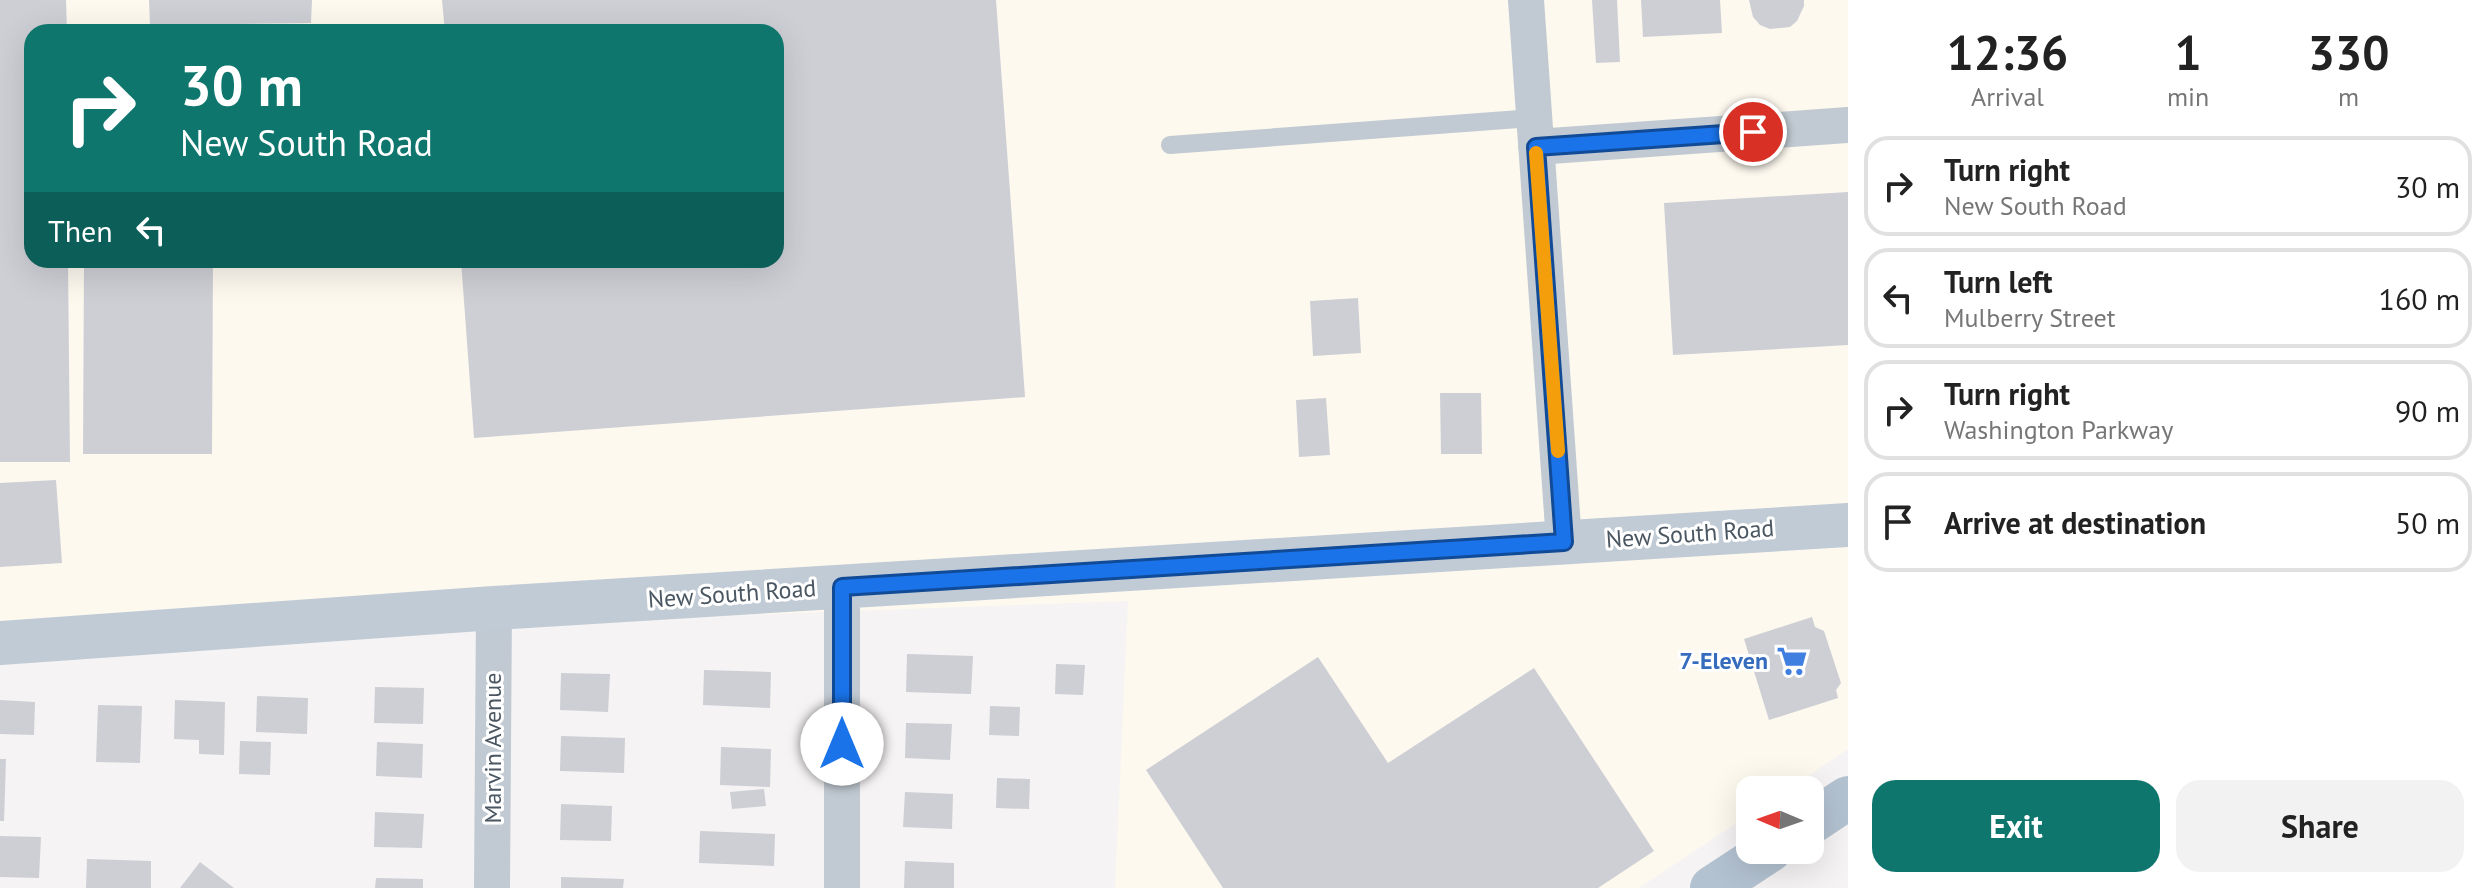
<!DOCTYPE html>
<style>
body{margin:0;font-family:"PT Sans",sans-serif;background:#f2f2f2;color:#222;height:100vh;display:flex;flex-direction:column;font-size:30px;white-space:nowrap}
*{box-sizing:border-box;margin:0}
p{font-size:26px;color:#767676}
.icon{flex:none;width:44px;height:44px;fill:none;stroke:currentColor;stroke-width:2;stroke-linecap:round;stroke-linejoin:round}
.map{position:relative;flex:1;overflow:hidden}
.drawer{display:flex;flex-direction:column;background:#fff;width:640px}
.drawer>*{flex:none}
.guide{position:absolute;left:24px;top:24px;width:760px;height:244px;border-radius:24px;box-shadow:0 8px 32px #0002;background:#0f766e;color:#fff;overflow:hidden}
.needle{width:52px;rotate:272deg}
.fabs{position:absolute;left:1736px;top:776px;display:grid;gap:16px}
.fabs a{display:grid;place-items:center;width:88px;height:88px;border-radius:16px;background:#fff;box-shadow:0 8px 32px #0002;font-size:40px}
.pin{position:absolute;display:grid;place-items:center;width:68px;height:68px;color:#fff;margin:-34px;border:4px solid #fff;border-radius:50%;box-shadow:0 2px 8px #0007}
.me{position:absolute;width:88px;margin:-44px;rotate:0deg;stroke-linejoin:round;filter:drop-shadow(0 0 6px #0008)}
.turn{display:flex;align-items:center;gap:28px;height:168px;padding:0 24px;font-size:36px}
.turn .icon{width:104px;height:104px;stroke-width:2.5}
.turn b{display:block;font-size:56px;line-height:68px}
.then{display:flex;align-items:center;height:76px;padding:0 24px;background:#0003;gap:16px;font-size:30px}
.eta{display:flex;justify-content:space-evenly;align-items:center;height:136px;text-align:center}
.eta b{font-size:48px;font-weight:600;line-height:56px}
.cta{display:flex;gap:16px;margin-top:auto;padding:16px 24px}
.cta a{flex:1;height:92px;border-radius:24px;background:#0f766e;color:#fff;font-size:32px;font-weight:600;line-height:92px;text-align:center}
.cta a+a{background:#f2f2f2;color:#222}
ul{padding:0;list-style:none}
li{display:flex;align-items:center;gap:24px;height:100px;margin:0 16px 12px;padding:0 8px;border:4px solid #e0e0e0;border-radius:24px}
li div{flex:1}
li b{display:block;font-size:30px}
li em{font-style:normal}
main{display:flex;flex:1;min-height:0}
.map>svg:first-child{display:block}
.commercial{fill:#fdf9ef;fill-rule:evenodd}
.building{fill:#cdcfd5}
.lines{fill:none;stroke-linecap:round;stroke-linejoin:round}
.lane{stroke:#c1cad2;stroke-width:18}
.street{stroke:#c1cad2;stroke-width:36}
.secondary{stroke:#c1cbd6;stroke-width:44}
.primary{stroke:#b3c2d1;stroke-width:44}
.route-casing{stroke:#114b97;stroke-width:20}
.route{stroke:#1a73e8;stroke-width:14}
.slow{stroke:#f59e0b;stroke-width:14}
.labels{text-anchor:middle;stroke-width:6;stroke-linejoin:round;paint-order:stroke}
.street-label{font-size:24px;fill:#4a5661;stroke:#fff}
.shop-label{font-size:24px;font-weight:bold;fill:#366cbe;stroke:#fff;text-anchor:end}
</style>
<main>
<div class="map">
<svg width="1848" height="888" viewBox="0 0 1848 888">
<rect width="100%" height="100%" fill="#f5f3f3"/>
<path class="commercial" d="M0,0H1848V749L1787,790H1750V814L1639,888H1115L1128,601L0,642ZM32,32H776V260H32Z"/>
<path class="building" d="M0,0H66L67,32H32V260H68L70,462H0Z
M149,0H312L311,23L150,25Z
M442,0H996L1025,397L474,438L461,260H776V32H445Z
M1592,0H1617L1620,62L1596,63Z
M1641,0H1720L1722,33L1643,37Z
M1749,0H1804V6L1797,21L1790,27L1770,29L1760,25L1753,17Z
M1848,192V345L1673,355L1664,203Z
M84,260H213L212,454H83Z
M1358,298L1361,353L1313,356L1310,301Z
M1440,393H1481L1482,454H1441Z
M1326,398L1330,455L1299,457L1296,400Z
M56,480L62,563L0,567V483Z
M1812,617L1815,627L1824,631L1841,683L1836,690L1838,698L1769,720L1744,639Z
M907,654L973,656L971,694L906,692Z
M1318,657L1388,763L1534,668L1654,851L1598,888H1223L1146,770Z
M1056,664L1085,665L1083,695L1055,694Z
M704,670L771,672L770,708L703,705Z
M561,673L610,674L608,712L560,710Z
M375,687L424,688L423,724L374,723Z
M257,696L308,698L307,734L256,732Z
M0,700L35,702L34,735L0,734Z
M175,700L225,702L224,755L199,754V740L174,739Z
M98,705L142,706L140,763L96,762Z
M990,706L1020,707L1019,736L989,735Z
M906,723L952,724L950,760L905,758Z
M561,736L625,738L624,773L560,771Z
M240,741L271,742L270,775L239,774Z
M377,742L423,744L422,778L376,776Z
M721,747L771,749L770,787L720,785Z
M0,759H6L4,821H0Z
M997,778L1030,779L1029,809L996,808Z
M764,789L766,806L732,809L730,792Z
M905,792L953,794L952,829L903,827Z
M561,804L612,806L611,841L560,840Z
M375,812L424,814L422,848L374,847Z
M700,831L775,834L774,866L699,863Z
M0,836L41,837L39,878L0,877Z
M87,859L151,861V888H86Z
M905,861L954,863V888H904Z
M200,862L234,888H180Z
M561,877L624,879L623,888H561Z
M376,878L423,879V888H375Z"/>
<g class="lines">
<path class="lane" d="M1170,145L1534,118"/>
<path class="street" d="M1526,0L1564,542
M1536,147L1848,125
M492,888L494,608
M842,888V587"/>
<path class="secondary" d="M0,643L494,608L1848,525"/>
<path class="primary" d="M1810,823L1848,798
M1712,888L1770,850"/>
</g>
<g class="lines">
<g class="route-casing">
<path id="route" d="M842,744V587L1564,542L1536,147L1753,132"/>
</g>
<use href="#route" class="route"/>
<path class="slow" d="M1536,153L1558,451"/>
</g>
<defs>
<g id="supermarket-bare" transform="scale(2.4)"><path d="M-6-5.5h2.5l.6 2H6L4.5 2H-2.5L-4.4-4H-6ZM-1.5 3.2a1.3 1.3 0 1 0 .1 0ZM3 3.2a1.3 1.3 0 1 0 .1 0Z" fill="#3f7fe0" stroke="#fff" stroke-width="2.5" paint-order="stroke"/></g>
</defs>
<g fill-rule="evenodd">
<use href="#supermarket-bare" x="1792" y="661"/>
</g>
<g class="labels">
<g class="street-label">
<text transform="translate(1690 534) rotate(-4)" y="8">New South Road</text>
<text transform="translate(732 594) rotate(-4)" y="8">New South Road</text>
<text transform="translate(493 748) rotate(-90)" y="8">Marvin Avenue</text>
</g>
<g class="shop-label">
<text x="1768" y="669">7-Eleven</text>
</g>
</g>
</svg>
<div class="fabs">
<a><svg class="needle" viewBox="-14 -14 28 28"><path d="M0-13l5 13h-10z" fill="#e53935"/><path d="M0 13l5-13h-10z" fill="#767676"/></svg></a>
</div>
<div class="pin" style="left:1753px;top:132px;background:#d93025"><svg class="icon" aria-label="arrive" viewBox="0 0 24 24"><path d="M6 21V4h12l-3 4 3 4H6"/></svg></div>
<svg class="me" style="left:842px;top:744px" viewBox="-20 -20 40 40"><circle r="19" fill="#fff"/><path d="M0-13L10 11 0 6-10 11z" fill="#1a73e8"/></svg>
<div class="guide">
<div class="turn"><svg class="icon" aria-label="right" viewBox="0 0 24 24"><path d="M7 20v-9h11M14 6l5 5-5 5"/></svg><div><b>30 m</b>New South Road</div></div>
<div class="then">Then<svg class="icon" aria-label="left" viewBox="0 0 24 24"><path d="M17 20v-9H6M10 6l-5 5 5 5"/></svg></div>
</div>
</div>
<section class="drawer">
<div class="eta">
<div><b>12:36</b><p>Arrival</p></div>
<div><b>1</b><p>min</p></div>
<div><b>330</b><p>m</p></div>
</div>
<ul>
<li><svg class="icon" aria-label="right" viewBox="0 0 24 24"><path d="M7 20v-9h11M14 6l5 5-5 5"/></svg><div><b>Turn right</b><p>New South Road</p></div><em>30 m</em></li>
<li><svg class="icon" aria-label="left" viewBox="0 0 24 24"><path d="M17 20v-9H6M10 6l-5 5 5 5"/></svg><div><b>Turn left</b><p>Mulberry Street</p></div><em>160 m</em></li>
<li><svg class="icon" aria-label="right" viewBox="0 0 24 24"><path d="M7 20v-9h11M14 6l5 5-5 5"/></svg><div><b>Turn right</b><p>Washington Parkway</p></div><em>90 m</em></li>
<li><svg class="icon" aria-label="arrive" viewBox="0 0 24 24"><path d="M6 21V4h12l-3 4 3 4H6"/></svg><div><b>Arrive at destination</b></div><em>50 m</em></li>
</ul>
<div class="cta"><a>Exit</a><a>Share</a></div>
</section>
</main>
